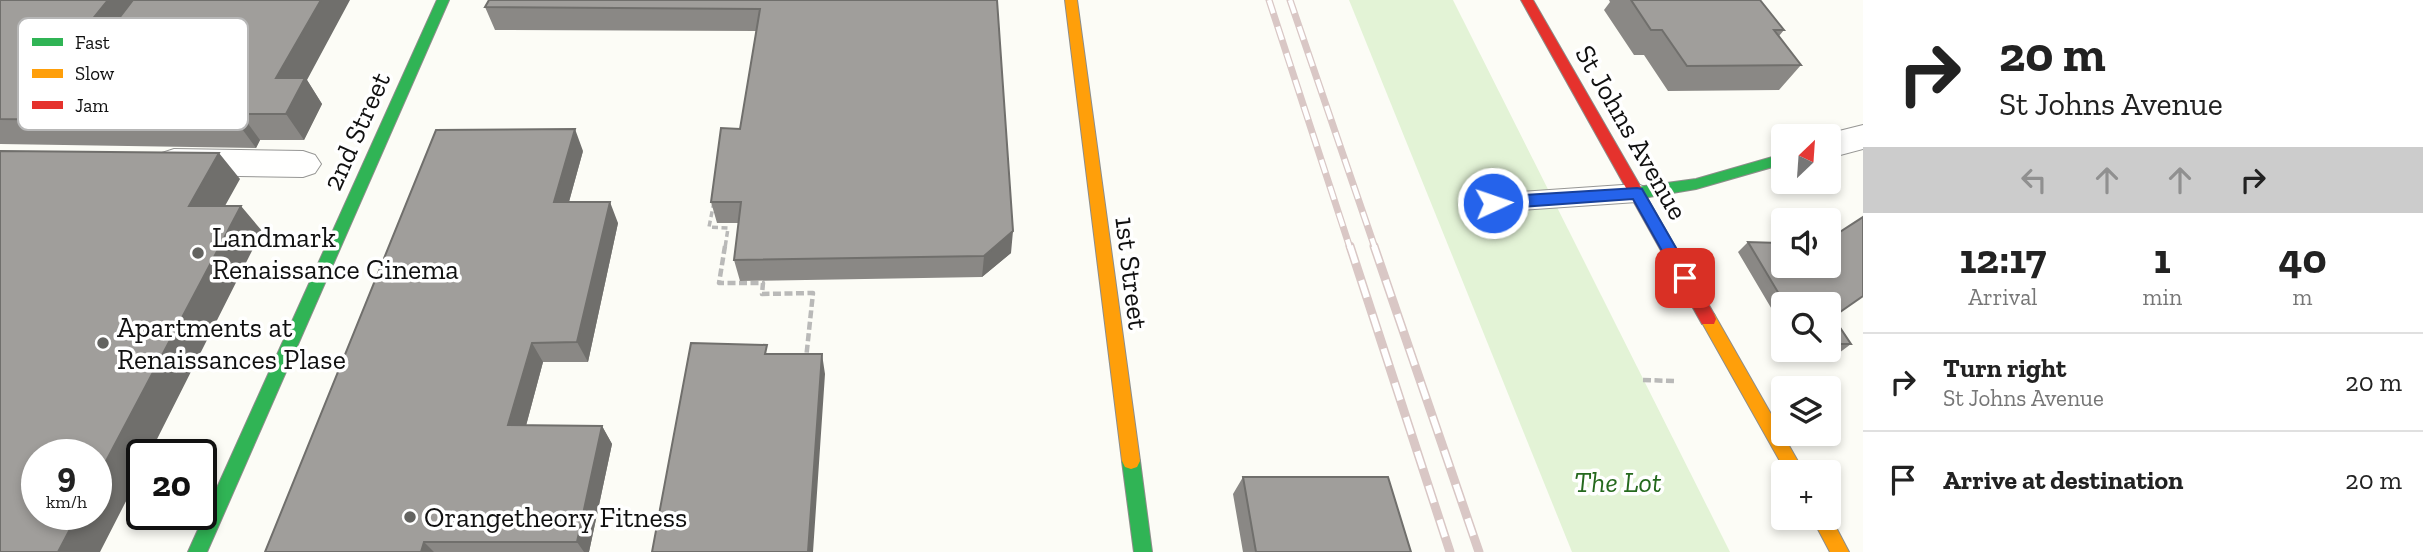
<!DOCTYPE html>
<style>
body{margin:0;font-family:"Zilla Slab",serif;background:#f2f2f2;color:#222;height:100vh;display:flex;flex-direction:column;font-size:26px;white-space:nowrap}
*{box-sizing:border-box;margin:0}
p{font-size:23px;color:#767676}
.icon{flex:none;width:38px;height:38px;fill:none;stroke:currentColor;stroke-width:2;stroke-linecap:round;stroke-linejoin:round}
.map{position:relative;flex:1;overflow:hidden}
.drawer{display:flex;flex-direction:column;background:#fff;width:560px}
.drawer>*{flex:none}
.guide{background:#fff;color:#222;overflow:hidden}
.needle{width:46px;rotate:25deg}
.controls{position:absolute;left:1771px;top:124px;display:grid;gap:14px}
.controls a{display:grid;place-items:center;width:70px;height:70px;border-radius:7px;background:#fff;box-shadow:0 4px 10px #0003;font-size:35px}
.speed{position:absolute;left:21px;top:439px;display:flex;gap:14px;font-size:35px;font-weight:700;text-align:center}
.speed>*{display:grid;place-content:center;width:91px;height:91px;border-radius:50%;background:#fff;box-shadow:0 4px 10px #0003;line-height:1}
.speed small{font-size:18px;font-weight:400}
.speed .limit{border:4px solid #111;border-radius:10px;background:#fff;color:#111}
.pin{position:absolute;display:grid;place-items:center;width:60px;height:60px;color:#fff;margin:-30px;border-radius:14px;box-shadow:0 4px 10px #0006}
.me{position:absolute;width:77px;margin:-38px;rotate:87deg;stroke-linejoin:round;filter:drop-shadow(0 0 5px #0008)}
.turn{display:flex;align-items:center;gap:24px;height:147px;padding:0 21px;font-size:32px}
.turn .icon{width:91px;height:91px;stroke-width:2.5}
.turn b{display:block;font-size:49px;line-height:60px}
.lanes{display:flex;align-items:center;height:66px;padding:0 21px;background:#0003;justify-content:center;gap:35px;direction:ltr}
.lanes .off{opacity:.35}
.eta{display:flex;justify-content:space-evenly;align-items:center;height:119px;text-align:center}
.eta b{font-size:42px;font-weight:800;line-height:49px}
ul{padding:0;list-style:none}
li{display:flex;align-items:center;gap:21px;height:98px;padding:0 21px;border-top:2px solid #e0e0e0}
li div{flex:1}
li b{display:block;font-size:26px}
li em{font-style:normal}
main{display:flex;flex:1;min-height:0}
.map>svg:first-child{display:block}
.green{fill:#e3f3d6}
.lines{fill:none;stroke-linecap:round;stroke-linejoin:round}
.lane-casing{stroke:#969694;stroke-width:2}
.street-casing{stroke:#969694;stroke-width:2}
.fast-casing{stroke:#8d8d8a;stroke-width:2}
.slow-casing{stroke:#8d8d8a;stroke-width:2}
.jam-casing{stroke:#8d8d8a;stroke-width:2}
.path-far1{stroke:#b9b9b8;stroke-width:3.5;stroke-dasharray:6 3.5;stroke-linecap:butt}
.path{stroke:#b9b9b8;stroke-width:4.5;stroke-dasharray:8 3.5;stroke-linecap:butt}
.lane{fill:#fffffe;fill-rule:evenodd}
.street{fill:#fffffe;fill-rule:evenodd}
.fast{fill:#30b455;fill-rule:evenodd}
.slow{fill:#ff9f0a;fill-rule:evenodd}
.jam{fill:#e5322d;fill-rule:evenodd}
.rail-far1-casing{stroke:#d9c7c5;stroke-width:7}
.rail-casing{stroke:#d9c7c5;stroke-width:9}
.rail-far1{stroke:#fff;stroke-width:4.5;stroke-dasharray:14;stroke-linecap:butt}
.rail{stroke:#fff;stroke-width:6;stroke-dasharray:18;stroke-linecap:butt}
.wall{fill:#8a8885}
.shaded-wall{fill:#706f6c}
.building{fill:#a09e9b;stroke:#706f6c;stroke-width:2}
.route{fill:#2563eb;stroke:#184099;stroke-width:2}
.poi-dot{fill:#636360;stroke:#fff;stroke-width:2.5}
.labels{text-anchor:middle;stroke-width:7;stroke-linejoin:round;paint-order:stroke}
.street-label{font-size:28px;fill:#101010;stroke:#fff}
.poi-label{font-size:28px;fill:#101010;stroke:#fff;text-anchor:start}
.park-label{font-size:28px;font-style:italic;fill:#25691e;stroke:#fff}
.key{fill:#fff;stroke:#b7b7b7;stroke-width:2}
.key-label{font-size:19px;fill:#101010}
</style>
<main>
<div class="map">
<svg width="1863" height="552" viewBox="0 0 1863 552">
<rect width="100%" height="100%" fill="#fcfcf6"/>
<path class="green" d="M1349,0H1453L1730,552H1572Z"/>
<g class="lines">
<g class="lane-casing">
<path id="lane" d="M1637,184L1645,187L1648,193L1645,199L1637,202L1493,212L1485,209L1481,203L1485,197L1493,194Z"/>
</g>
<g class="street-casing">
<path id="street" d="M1863,125V149L1829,158V136H1819Z
M174,149L303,151L315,155L321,164L315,173L303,177L174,175L162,171L156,162L162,153Z"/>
</g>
<g class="fast-casing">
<path id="fast" d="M437,0H449L207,552H188Z
M1783,154V164L1696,189L1637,199L1630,193L1637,187L1696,179Z
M1131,453L1137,455L1140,461L1152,552H1134L1122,461L1125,455Z"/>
</g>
<g class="slow-casing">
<path id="slow" d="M1065,0H1077L1140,461L1137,467L1131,469L1125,467L1122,461Z
M1708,312L1714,314L1804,472H1786L1700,319L1702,314Z
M1829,514L1849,552H1830L1812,518H1829Z"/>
</g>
<g class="jam-casing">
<path id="jam" d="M1521,0H1533L1714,314L1716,319L1714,324H1702Z"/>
</g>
<path class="path-far1" d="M714,202L709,227L728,228L725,248"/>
<path class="path" d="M725,246L719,283H763L762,294L813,293L806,359
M1643,380L1674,381"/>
<use href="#lane" class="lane"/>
<use href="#street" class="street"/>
<use href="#fast" class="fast"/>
<use href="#slow" class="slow"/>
<use href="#jam" class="jam"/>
<g class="rail-far1-casing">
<path id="rail-far1" d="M1269,0L1350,248
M1290,0L1375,248"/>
</g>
<g class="rail-casing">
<path id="rail" d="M1350,246L1450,552
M1374,246L1479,552"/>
</g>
<use href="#rail-far1" class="rail-far1"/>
<use href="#rail" class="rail"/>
</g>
<path class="wall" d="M0,0L307,80L322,104L304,140H260L256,148L0,144Z
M997,0L1011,253L982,277L740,281L734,260L739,223H717L711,202L740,129L756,31L495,30L485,7Z
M1609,0H1760L1784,30L1779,36L1801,65L1779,90L1668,91L1644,55H1634L1604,10L1610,2Z
M583,151L569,202L618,223L588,362H543L526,426H602L612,444L589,552H265Z
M1748,242L1829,266L1834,317L1851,344L1839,353H1798L1796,350H1829V304H1783V328L1738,252Z
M1243,477L1411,552H1243L1233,494Z"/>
<path class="shaded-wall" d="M108,0H149L80,89L63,73L57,63Z
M321,0H350L307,80L322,104L304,140L286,114L276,78Z
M241,114L260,140L256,148L237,122Z
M575,129L583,151L563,223L554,202Z
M219,153L240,179L211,231L189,206Z
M610,202L618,223L588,362L577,342Z
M241,206L262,231L149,455H142V470L100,552H58L78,514H96V480Z
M1013,231L1011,253L982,277L984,256Z
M532,343L543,362L521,444L508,425Z
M822,354L825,374L813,552H808Z
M602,426L612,444L589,552H584L577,542Z
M424,542L434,552H421Z"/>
<path class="building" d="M0,0H108L57,63L63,73H77L133,0H321L276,78H305L286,114H241L237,122L0,119Z
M489,0H997L1013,231L984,256L734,260L741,202H711L721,128L740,129L760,9L485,7Z
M1631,0H1760L1784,30H1774L1801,65L1687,66L1662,30H1651Z
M575,129L554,202H610L577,342L532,343L508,425L602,426L577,542H424L421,552H265L436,130Z
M0,151L219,153L189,206H241L96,480V455H37V514H78L58,552H0Z
M1863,217V296L1833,317L1851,344H1829V304H1785L1748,242L1783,243V266H1829V239Z
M691,343L767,345L765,354H822L808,552H652Z
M1243,477H1388L1411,552H1256Z"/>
<path class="route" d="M1637,188L1642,189L1691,274V283H1680L1633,199L1493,209L1485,203L1493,197Z"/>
<g class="poi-dot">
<circle cx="198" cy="253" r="7"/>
<circle cx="103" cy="343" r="7"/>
<circle cx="410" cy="517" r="7"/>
</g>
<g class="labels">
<g class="street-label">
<text transform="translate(356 131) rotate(-66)" y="10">2nd Street</text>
<text transform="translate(1632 132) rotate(60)" y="10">St Johns Avenue</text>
<text transform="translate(1132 273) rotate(83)" y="10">1st Street</text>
</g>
<g class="poi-label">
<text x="212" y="247">Landmark<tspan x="212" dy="32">Renaissance Cinema</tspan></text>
<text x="117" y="337">Apartments at<tspan x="117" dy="32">Renaissances Plase</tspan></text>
<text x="424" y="527">Orangetheory Fitness</text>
</g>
<g class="park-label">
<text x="1618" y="492">The Lot</text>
</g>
</g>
<rect x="18" y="18" width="230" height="112" rx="10" class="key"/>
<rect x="32" y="38" width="31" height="8" fill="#30b455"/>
<rect x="32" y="69" width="31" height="9" fill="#ff9f0a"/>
<rect x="32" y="101" width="31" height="8" fill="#e5322d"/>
<g class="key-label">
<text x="75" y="49">Fast</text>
<text x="75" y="80">Slow</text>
<text x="75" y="112">Jam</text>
</g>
</svg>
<div class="controls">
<a><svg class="needle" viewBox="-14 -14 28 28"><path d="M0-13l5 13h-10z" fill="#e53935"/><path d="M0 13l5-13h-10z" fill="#767676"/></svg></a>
<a><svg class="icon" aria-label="sound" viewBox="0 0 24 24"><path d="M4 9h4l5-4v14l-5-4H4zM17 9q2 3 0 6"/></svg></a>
<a><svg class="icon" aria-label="search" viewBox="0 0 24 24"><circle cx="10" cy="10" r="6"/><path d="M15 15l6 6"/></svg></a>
<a><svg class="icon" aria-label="layers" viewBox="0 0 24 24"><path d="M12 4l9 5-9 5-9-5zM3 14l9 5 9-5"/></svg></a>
<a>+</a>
</div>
<div class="speed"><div>9<small>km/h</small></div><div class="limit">20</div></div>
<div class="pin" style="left:1685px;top:278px;background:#d93025"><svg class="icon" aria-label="arrive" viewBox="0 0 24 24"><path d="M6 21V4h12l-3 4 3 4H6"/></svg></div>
<svg class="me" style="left:1493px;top:203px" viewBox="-20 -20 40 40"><circle r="17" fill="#2563eb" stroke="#fff" stroke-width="3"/><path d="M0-11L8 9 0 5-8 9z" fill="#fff"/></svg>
</div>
<section class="drawer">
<div class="guide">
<div class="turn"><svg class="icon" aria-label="right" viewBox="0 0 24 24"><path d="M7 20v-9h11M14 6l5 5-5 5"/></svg><div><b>20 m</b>St Johns Avenue</div></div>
<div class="lanes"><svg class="icon off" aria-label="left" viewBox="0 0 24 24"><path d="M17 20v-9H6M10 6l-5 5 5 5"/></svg><svg class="icon off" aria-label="ahead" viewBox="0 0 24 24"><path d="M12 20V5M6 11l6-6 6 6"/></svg><svg class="icon off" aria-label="ahead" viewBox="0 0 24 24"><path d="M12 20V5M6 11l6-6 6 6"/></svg><svg class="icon" aria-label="right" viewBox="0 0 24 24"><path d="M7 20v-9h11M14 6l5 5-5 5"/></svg></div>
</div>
<div class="eta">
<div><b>12:17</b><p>Arrival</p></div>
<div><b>1</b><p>min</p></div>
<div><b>40</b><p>m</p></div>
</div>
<ul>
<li><svg class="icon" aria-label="right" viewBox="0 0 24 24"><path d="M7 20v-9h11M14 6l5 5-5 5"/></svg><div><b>Turn right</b><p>St Johns Avenue</p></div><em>20 m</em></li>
<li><svg class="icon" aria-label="arrive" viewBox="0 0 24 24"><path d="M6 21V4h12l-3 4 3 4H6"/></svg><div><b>Arrive at destination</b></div><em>20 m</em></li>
</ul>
</section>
</main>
